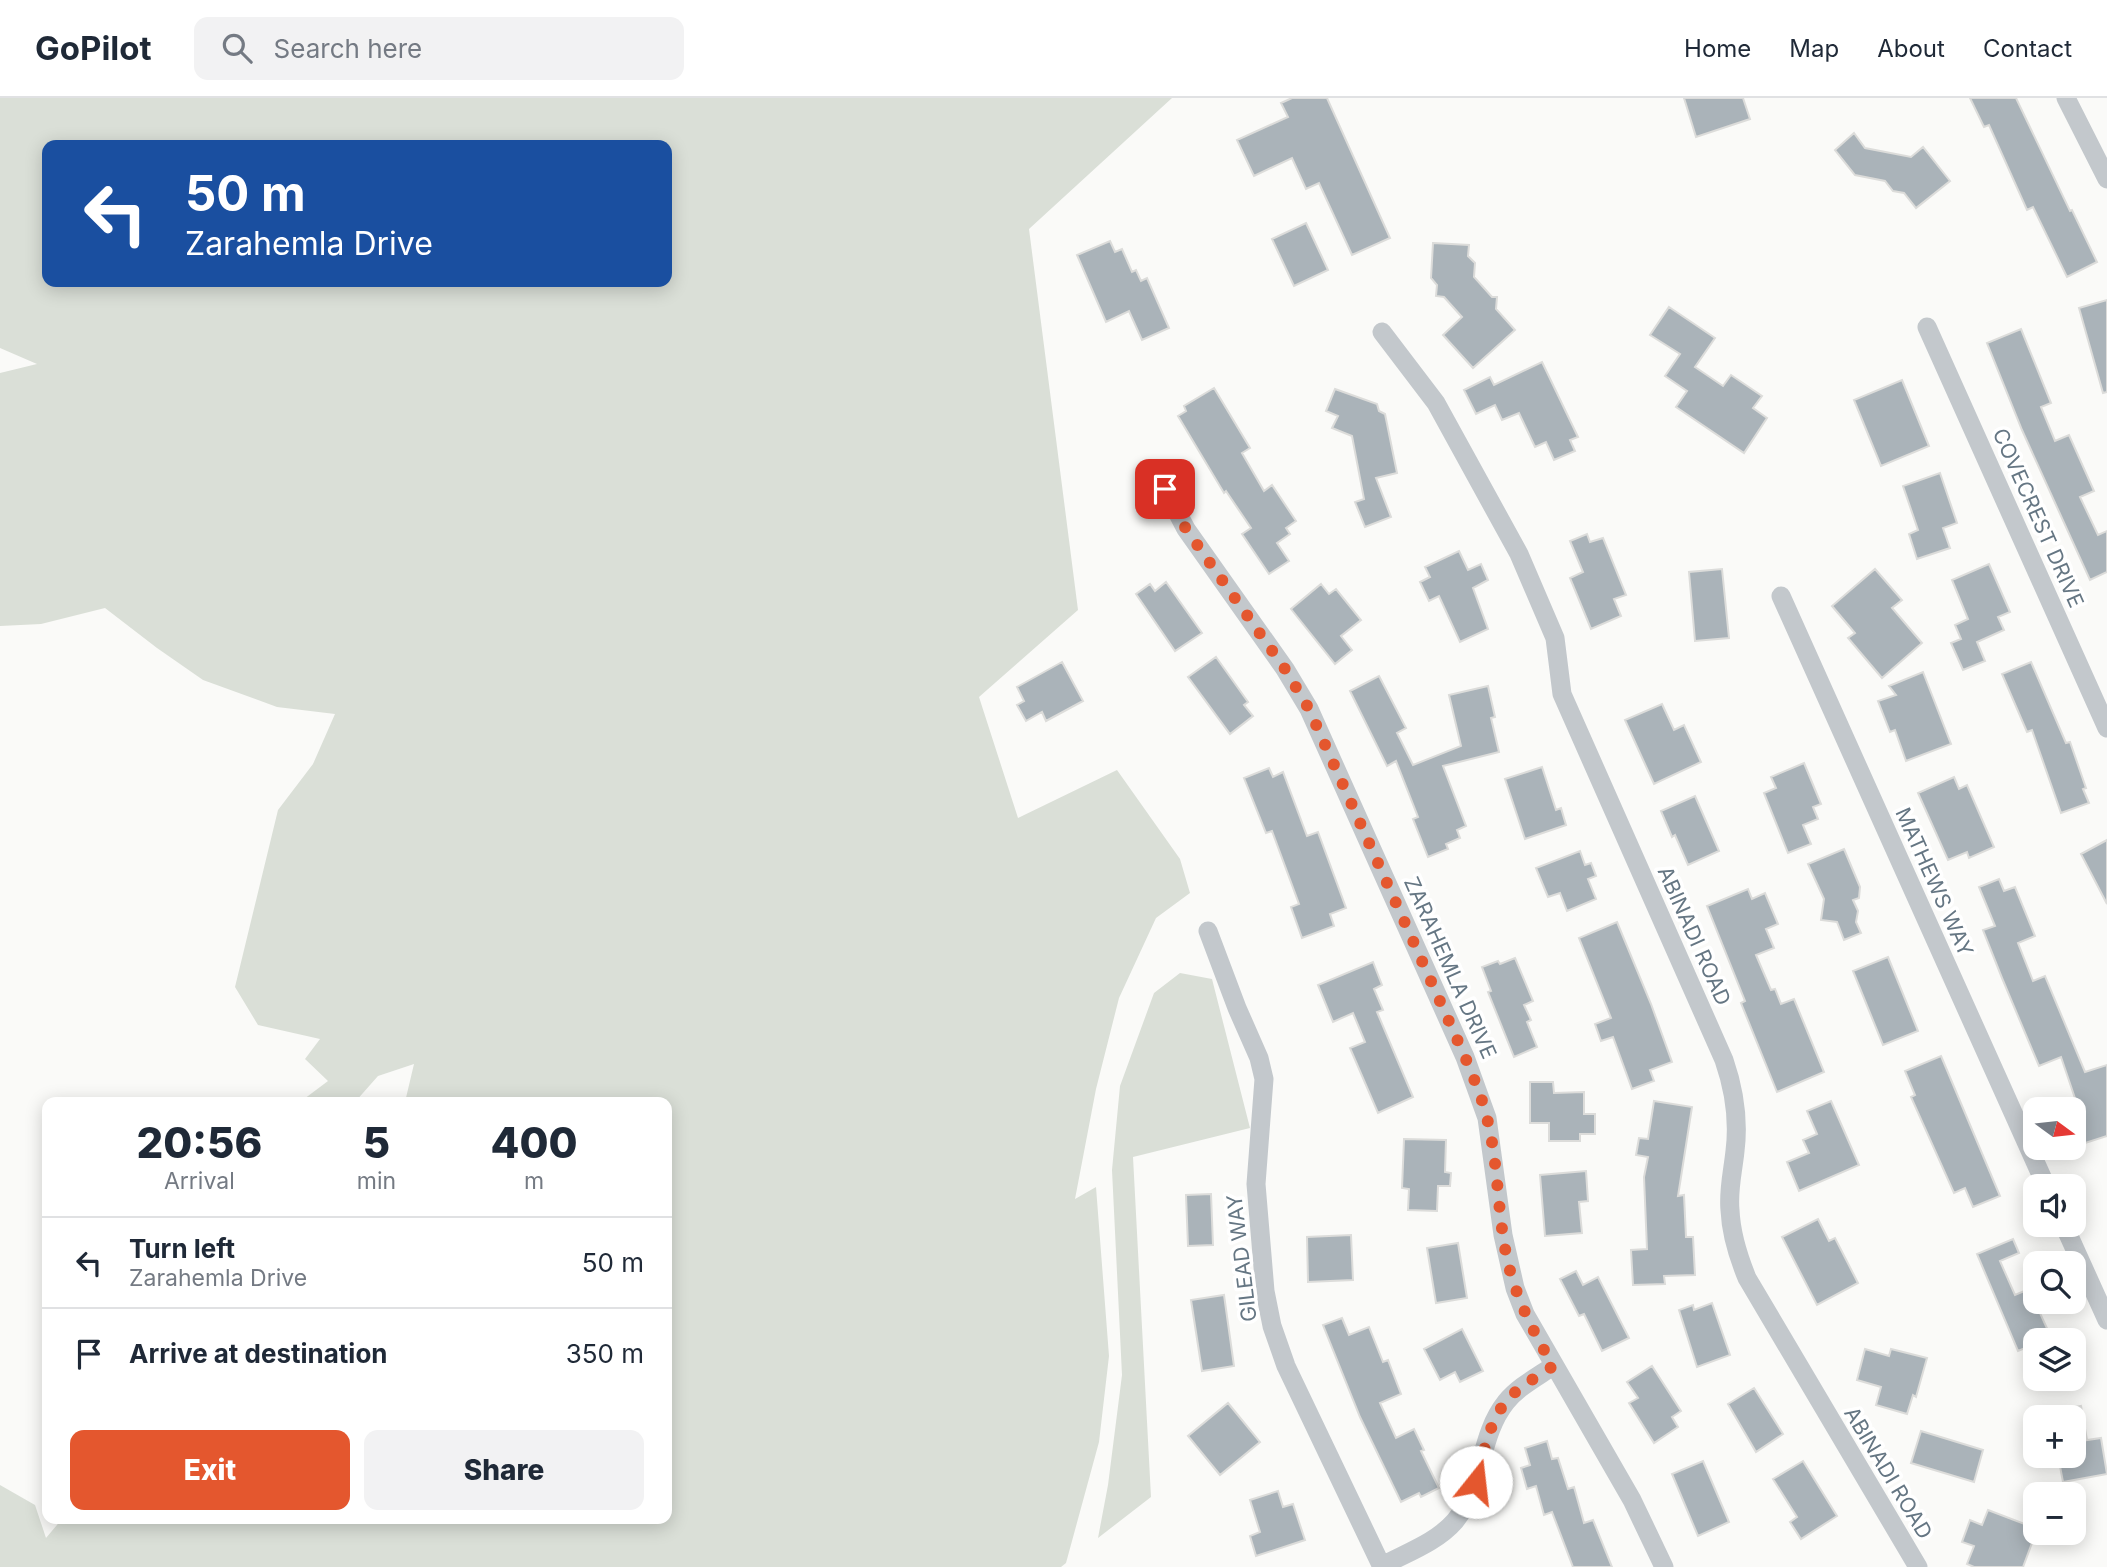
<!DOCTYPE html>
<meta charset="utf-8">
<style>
body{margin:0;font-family:Inter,sans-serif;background:#f2f2f3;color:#1f2937;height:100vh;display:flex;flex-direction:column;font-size:26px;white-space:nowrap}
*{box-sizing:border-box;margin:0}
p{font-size:23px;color:#747a83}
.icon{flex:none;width:38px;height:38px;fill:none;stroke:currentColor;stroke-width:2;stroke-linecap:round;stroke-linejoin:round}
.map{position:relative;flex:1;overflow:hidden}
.details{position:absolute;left:42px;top:999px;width:630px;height:427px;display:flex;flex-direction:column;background:#fff;border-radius:14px;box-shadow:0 4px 18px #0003}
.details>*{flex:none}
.banner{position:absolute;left:42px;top:42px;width:630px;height:147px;border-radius:14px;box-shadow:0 4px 18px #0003;background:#1a4fa0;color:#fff;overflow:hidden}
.needle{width:46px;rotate:105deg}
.buttons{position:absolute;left:2023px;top:999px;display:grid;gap:14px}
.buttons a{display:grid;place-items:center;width:63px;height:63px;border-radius:14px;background:#fff;box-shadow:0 4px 18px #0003;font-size:35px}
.pin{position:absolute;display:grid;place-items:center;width:60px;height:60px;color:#fff;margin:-30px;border-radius:14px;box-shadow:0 4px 10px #0006}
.me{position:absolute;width:77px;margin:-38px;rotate:16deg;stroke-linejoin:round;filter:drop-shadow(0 0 5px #0008)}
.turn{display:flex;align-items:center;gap:24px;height:147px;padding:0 28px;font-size:32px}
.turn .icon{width:91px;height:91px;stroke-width:2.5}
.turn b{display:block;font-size:49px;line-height:60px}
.eta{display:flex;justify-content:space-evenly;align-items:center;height:119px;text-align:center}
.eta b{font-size:42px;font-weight:800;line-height:49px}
.button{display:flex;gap:14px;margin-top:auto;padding:14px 28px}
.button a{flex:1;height:80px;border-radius:14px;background:#e4572e;color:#fff;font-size:28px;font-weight:800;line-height:80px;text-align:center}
.button a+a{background:#f2f2f3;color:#1f2937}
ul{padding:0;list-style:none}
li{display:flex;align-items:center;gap:21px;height:91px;padding:0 28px;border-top:2px solid #e0e1e3}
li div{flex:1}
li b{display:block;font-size:26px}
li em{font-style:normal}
header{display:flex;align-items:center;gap:42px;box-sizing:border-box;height:98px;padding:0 35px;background:#fff;border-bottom:2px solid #e0e1e3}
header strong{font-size:33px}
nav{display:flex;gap:38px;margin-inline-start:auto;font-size:24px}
.search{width:490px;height:63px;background:#f2f2f3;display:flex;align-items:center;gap:18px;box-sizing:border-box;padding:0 24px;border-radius:14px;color:#747a83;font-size:26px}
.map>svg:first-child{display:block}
.green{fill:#dadfd7;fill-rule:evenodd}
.building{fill:#aab3b9;stroke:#dcdcda;stroke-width:2}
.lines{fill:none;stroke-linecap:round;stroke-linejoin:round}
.minor{stroke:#c3c8cc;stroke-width:19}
.route{stroke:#e4572e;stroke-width:12;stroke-dasharray:0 21.6}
.labels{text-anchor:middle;stroke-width:7;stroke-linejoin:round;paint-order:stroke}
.street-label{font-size:21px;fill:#657683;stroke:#fff}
</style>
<header>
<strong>GoPilot</strong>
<div class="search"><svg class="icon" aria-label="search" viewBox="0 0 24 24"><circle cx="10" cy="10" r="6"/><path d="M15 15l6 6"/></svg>Search here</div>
<nav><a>Home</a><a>Map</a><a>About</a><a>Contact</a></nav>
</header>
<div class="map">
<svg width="2107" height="1469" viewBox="0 0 2107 1469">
<rect width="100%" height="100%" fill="#fafaf8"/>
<path class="green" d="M0,0H1172L1029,131L1078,512L979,599L1018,720L1117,672L1180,761L1190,795L1156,820L1119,900L1096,991L1075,1101L1096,1089L1109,1258L1099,1344L1066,1465L1061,1469H0V1387L35,1407L46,1440L62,1421H667V1004H405L414,966L378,978L355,1004H300L328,983L305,961L320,941L258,927L235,889L278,712L313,666L335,616L277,609L203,582L157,550L105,510L41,526L0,528V275L37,266L0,250ZM667,47V184H47V47Z
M1180,875L1212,881L1250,1030L1133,1059L1151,1399L1098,1440L1108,1387L1122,1277L1112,1072L1120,988L1154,895Z"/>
<path class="building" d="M1292,0H1327L1390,140L1352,157L1319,85L1306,91L1292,60L1254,78L1237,42L1288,19L1281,5Z
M1684,0H1743L1750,21L1696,39Z
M1970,0H2016L2070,113L2072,112L2097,164L2067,179L2033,109L2027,112L1989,27L1984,29Z
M1854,35L1865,50L1911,59L1923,49L1950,83L1916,110L1904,95L1893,93L1885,83L1855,77L1835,52Z
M1306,125L1328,172L1294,188L1272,141Z
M1110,143L1115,154L1122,151L1132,174L1136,172L1141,183L1147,180L1169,230L1142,242L1129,213L1106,224L1077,157Z
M1433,145L1469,147L1468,158L1475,165L1474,179L1492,199H1497L1496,211L1515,232L1473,270L1443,237L1462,219L1444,199L1436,198L1437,187L1431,180Z
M2107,202V294L2103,295L2079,210Z
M1669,209L1715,240L1695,269L1723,288L1731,277L1762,298L1753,310L1767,320L1744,355L1676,309L1687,293L1665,278L1680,256L1650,237Z
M2021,231L2051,305L2041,309L2055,343L2069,337L2094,393L2080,399L2098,437L2107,433V474L2090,482L2022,332L1987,245Z
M1542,264L1578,339L1570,342L1575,353L1554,362L1546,344L1535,349L1519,315L1502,322L1495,307L1476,316L1464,292L1490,279L1494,287Z
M1902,282L1929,348L1881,368L1854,302Z
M1214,290L1250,350L1242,355L1264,393L1272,387L1296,423L1286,430L1290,436L1277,445L1289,463L1269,476L1242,436L1251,430L1226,393L1224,395L1178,318L1186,313L1184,308Z
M1335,291L1377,306L1379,313L1385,316L1397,375L1376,380L1391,419L1365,429L1355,404L1364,401L1352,338L1332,330L1338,318L1326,313Z
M1940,375L1957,425L1943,430L1950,450L1917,461L1909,436L1918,432L1903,388Z
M1587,436L1590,444L1603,440L1626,497L1614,501L1621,518L1591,531L1570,480L1583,474L1570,443Z
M1459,453L1468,472L1481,466L1488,482L1473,490L1488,531L1460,544L1439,498L1429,503L1420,484L1430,479L1425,469Z
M1989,466L2010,514L1998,519L2004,532L1977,544L1985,563L1963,572L1951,545L1961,541L1955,527L1968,521L1952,482Z
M1722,471L1729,540L1695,543L1689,474Z
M1875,471L1902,502L1892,510L1922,545L1882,580L1848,540L1855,535L1832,508Z
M1166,484L1202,535L1175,553L1136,496L1150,486L1155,493Z
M1321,486L1329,496L1336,491L1361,522L1341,538L1352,552L1335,566L1291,511Z
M1216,559L1248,604L1244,607L1253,618L1230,636L1188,579Z
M1062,564L1083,603L1046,623L1042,614L1026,623L1017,607L1024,603L1017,589Z
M2031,564L2066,645L2070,644L2086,690L2083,691L2089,705L2061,715L2032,632L2027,634L2002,576Z
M1923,574L1951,646L1906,663L1895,632L1890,634L1878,603L1896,597L1889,588Z
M1379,578L1406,630L1397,635L1413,667L1461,648L1449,597L1488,588L1495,619L1491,620L1499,654L1443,668L1466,728L1457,732L1460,740L1446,746L1448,751L1428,759L1413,721L1418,719L1396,663L1387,668L1350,593Z
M1662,606L1674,632L1684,627L1701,664L1654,686L1625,622Z
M1804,665L1821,706L1813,709L1818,721L1803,727L1811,746L1788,755L1764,695L1776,690L1771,679Z
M1542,669L1556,712L1561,710L1566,727L1525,741L1505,681Z
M1269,670L1273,679L1283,674L1307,738L1318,734L1346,810L1330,816L1334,828L1302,840L1291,809L1299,806L1272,733L1266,735L1244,680Z
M1954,679L1959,691L1967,687L1994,749L1969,760L1967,754L1948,762L1918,695Z
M1695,698L1719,753L1688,767L1675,737L1672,739L1661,713Z
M2107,742V806L2081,756Z
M1844,751L1860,789L1859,800L1853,802L1858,813L1856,824L1861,835L1844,842L1837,824L1821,822L1824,801L1808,766Z
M1580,753L1585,767L1591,765L1596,778L1588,781L1596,801L1567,813L1560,795L1548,799L1536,770Z
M1999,781L2004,793L2015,789L2035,838L2018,845L2033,883L2045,878L2085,974L2107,967V1038L2079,1047L2074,1024L2082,1021L2061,959L2039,968L2002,880L1983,832L1995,828L1979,789Z
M1748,791L1752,801L1765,795L1778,826L1766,831L1774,850L1756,857L1771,892L1775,891L1781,906L1794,901L1824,974L1777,994L1741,905L1745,903L1707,808Z
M1617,824L1651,906L1672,964L1650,972L1654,983L1632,991L1613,939L1601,943L1595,926L1611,920L1579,840Z
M1888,859L1918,933L1883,947L1853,873Z
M1515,860L1533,903L1524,907L1531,922L1527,924L1537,949L1514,959L1488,894L1491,893L1482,869L1498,863L1500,866Z
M1373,864L1382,887L1374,891L1383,912L1377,914L1413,999L1378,1015L1350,950L1365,944L1353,915L1333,924L1318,887Z
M1941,958L2000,1098L1973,1109L1965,1090L1954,1095L1911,999L1915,997L1905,973Z
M1530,984H1553L1554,995L1584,994V1016H1595V1036H1580V1043H1549V1025H1530Z
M1654,1003L1692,1009L1678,1098L1684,1097L1686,1139H1693L1695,1177L1664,1178L1665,1186L1633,1187L1631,1152L1647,1151L1644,1079L1648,1059L1636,1057L1639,1040L1648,1041Z
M1831,1003L1859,1067L1799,1093L1787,1064L1809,1055L1803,1042L1817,1036L1807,1013Z
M1404,1041L1446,1042L1445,1074L1451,1075L1450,1088H1438L1437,1113L1408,1112L1409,1091L1402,1090Z
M1586,1073L1588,1103L1579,1104L1582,1135L1545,1138L1540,1077Z
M1211,1096L1213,1147L1188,1148L1186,1097Z
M1818,1121L1829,1143L1835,1140L1858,1185L1817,1207L1782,1139Z
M1351,1137L1353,1182L1308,1184L1307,1139Z
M2013,1141L2019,1155L2000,1163L2015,1197L2029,1191L2051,1239L2035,1242V1246L2018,1253L1977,1156Z
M1458,1145L1467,1200L1436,1205L1427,1150Z
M1576,1173L1583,1187L1598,1179L1629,1240L1602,1253L1584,1216L1579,1218L1560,1181Z
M1224,1197L1234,1268L1202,1273L1191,1202Z
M1712,1205L1730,1257L1697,1269L1679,1212L1693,1207L1694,1212Z
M1342,1220L1349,1237L1369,1229L1383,1264L1388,1262L1401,1296L1380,1305L1396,1340L1414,1331L1424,1352L1421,1353L1439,1390L1421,1399L1419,1395L1401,1404L1360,1319L1323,1227Z
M1462,1231L1483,1273L1460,1284L1455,1274L1440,1282L1424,1251Z
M1865,1251L1889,1258L1891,1251L1927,1260L1916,1299L1913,1297L1907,1316L1876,1307L1881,1289L1857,1282Z
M1652,1268L1681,1313L1672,1319L1678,1329L1654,1345L1629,1305L1638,1300L1627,1284Z
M1754,1290L1783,1336L1756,1354L1728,1306Z
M1228,1305L1260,1344L1220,1377L1188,1338Z
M2081,1308L2087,1342L2101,1340L2107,1376L2063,1384L2058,1358H2074V1309Z
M1921,1333L1983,1352L1974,1384L1911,1365Z
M1547,1343L1552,1361L1558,1360L1568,1391L1574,1389L1584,1425L1593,1422L1612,1469H1573L1552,1414L1544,1417L1536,1388L1527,1391L1521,1370L1530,1367L1525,1350Z
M1703,1363L1729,1424L1698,1438L1672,1376Z
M1803,1363L1837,1418L1801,1441L1790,1424L1797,1419L1773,1381Z
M1278,1393L1283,1409L1293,1406L1305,1442L1256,1458L1250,1438L1260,1434L1250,1402Z
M1988,1412L2035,1430V1437L2023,1469H1974L1967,1466L1974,1448L1962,1444L1970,1422L1982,1427Z"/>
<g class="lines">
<path class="minor" d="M2066,0L2107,81
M1927,229L2107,630
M1382,234L1436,305L1519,456L1555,540L1562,596L1724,962C1734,991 1739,1021 1735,1053C1733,1073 1728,1092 1730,1112C1731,1136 1738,1158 1747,1180L1918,1469
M1165,391L1186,431L1285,571L1309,611L1465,959L1487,1020L1503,1137L1515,1190L1525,1216L1632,1402L1664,1469
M1781,498L2046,1088
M1208,833L1237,910L1259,960L1264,981L1256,1086L1265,1193L1272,1228L1286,1268L1382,1469
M2064,1127L2107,1222
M1382,1468C1406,1455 1437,1444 1455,1423C1484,1388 1478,1339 1506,1304C1518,1289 1537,1279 1553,1268"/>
</g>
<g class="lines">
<path class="route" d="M1165,391L1186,431L1285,571L1309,611L1465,959C1473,979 1482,999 1487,1020C1499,1068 1497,1117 1508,1165C1517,1202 1534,1235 1553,1268C1540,1277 1524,1286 1512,1297C1489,1319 1484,1355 1476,1384"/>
</g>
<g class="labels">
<g class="street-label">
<text transform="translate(2038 420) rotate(66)" y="7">COVECREST DRIVE</text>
<text transform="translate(1934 784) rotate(66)" y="7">MATHEWS WAY</text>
<text transform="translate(1694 838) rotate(66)" y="7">ABINADI ROAD</text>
<text transform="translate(1450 870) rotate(66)" y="7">ZARAHEMLA DRIVE</text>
<text transform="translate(1242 1160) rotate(-97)" y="7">GILEAD WAY</text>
<text transform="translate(1888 1375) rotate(59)" y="7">ABINADI ROAD</text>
</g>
</g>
</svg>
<div class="buttons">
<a><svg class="needle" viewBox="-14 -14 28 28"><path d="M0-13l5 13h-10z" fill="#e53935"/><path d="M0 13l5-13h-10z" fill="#747a83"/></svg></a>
<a><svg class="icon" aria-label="sound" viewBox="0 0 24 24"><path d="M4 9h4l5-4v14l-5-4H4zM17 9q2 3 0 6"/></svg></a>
<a><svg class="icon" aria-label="search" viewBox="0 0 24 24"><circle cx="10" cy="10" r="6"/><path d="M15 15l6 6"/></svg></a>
<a><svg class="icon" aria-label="layers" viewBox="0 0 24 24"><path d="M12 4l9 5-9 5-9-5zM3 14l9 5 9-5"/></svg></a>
<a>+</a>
<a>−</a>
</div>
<div class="pin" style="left:1165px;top:391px;background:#d93025"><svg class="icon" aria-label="arrive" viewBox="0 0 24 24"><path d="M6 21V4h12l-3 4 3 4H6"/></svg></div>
<svg class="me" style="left:1476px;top:1384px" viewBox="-20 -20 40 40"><circle r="19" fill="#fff"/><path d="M0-13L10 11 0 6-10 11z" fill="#e4572e"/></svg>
<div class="banner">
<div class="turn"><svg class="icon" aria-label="left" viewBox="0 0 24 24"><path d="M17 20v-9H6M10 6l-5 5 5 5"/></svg><div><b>50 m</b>Zarahemla Drive</div></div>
</div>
<section class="details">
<div class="eta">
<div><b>20:56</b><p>Arrival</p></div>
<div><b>5</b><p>min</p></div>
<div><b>400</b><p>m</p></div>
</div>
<ul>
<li><svg class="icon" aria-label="left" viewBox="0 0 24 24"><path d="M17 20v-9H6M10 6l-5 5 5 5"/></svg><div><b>Turn left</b><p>Zarahemla Drive</p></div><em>50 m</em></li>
<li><svg class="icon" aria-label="arrive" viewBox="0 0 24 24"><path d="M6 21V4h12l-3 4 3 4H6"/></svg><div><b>Arrive at destination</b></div><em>350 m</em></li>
</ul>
<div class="button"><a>Exit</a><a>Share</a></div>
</section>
</div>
